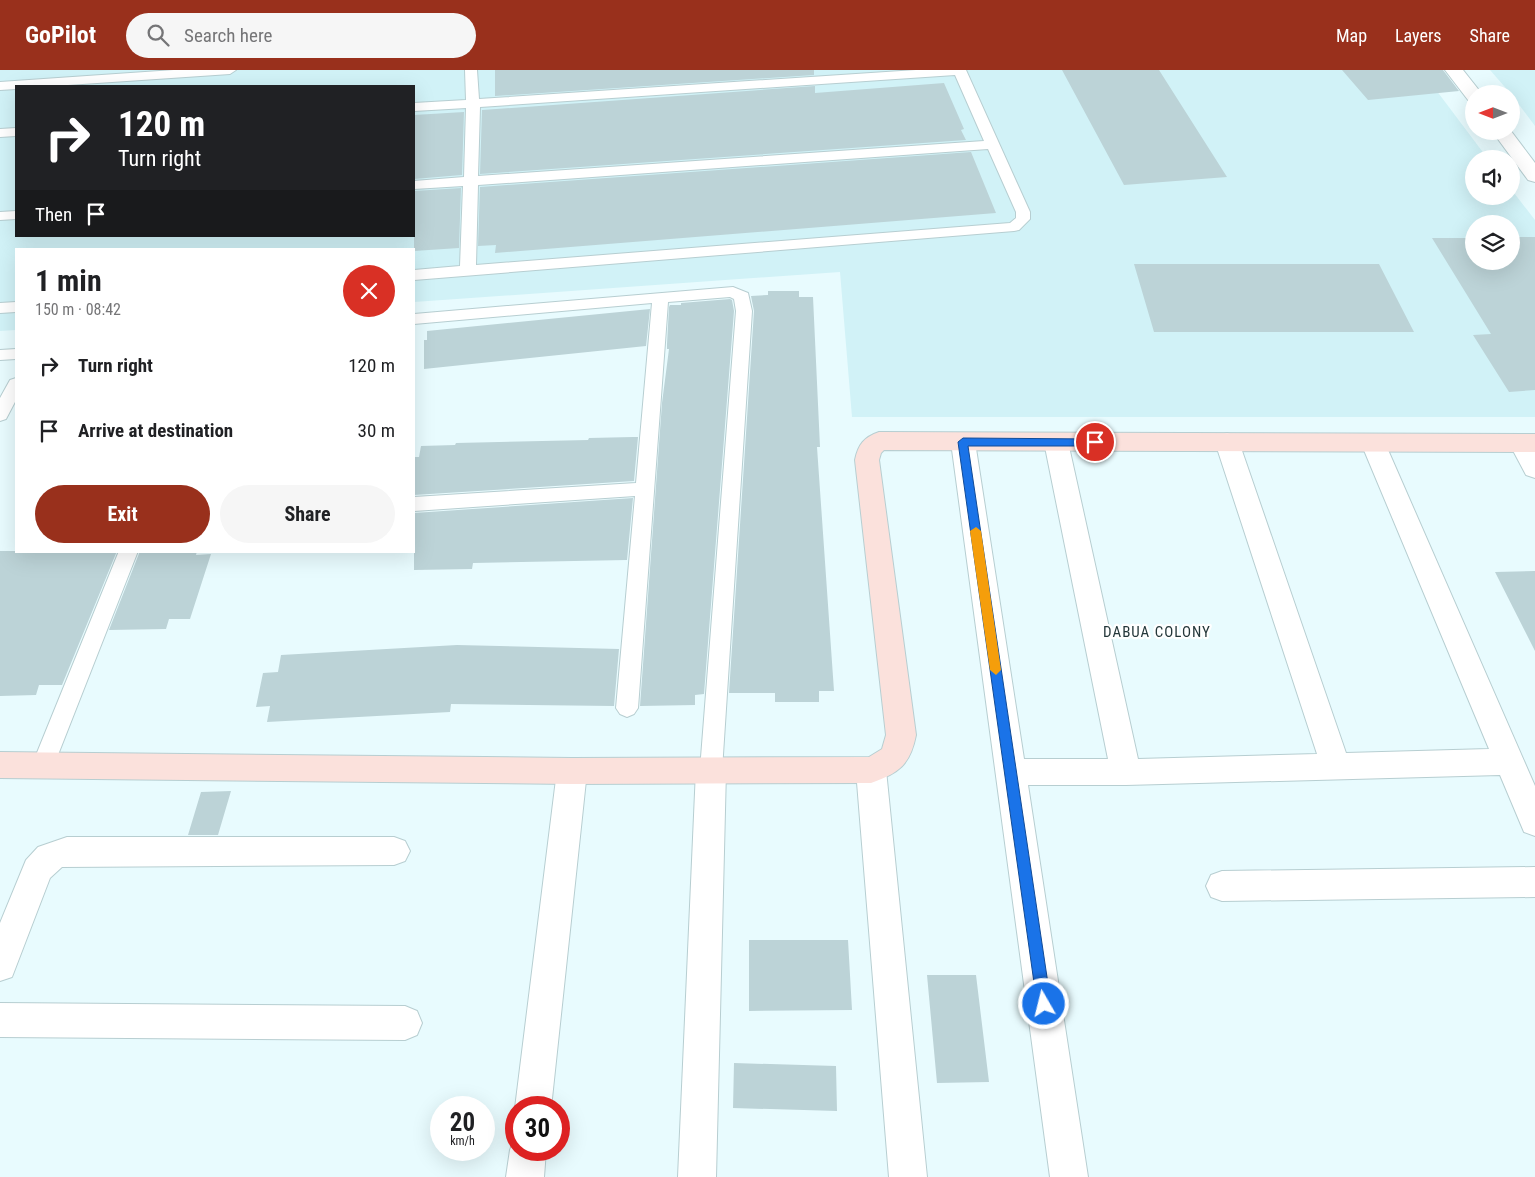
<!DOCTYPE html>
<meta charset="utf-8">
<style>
body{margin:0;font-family:"Roboto Condensed",sans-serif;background:#f6f6f6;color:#202124;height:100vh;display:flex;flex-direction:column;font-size:19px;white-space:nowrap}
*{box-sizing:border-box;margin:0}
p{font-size:16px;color:#757577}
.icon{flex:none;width:28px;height:28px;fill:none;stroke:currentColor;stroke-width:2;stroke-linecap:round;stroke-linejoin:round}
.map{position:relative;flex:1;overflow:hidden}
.sheet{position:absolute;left:15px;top:178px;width:400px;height:305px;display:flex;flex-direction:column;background:#fff;border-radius:0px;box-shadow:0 5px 20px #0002}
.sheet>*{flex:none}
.hud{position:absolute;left:15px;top:15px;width:400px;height:152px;border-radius:0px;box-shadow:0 5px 20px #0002;background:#202124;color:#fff;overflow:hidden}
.needle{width:32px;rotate:270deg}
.controls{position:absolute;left:1465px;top:15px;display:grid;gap:10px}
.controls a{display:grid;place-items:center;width:55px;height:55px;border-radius:50%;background:#fff;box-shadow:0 5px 20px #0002;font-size:25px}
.speed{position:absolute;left:430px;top:1026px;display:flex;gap:10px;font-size:25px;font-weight:700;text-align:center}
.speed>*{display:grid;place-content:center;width:65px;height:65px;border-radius:50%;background:#fff;box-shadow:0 5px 20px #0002;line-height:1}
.speed small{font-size:12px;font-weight:400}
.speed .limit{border:8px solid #d22;background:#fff;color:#111}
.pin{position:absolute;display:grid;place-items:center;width:42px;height:42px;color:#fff;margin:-21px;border:2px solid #fff;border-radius:50%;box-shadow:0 1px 5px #0007}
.me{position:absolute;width:55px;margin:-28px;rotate:352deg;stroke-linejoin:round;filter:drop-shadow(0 0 4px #0008)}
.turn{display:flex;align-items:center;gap:18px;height:105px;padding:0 20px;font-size:22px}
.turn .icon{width:65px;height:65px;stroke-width:2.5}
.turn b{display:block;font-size:35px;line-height:42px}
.then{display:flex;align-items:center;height:48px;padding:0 20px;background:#0003;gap:10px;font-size:19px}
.round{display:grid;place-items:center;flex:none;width:52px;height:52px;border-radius:26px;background:#f6f6f6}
.head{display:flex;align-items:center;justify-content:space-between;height:85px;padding:0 20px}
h1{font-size:30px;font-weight:700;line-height:38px}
.action{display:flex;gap:10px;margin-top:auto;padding:10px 20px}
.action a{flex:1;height:58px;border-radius:30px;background:#99301c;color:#fff;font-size:20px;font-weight:700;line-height:58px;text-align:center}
.action a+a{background:#f6f6f6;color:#202124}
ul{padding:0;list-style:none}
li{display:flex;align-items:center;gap:15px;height:65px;padding:0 20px}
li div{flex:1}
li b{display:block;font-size:19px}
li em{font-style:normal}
header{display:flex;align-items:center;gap:30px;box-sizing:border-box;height:70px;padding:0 25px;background:#99301c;color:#fff}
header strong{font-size:24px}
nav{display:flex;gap:28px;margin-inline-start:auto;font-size:18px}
.search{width:350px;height:45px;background:#f6f6f6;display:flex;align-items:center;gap:12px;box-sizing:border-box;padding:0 18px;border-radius:28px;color:#757577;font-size:19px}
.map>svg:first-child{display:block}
.built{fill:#d1f2f7;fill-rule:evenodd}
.building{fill:#bcd3d7}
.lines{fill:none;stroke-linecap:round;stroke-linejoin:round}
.lane-casing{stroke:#b7ced1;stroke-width:2}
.street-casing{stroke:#b7ced1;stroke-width:2}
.secondary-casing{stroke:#b7ced1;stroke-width:2}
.lane{fill:#fff;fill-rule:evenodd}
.street{fill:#fff;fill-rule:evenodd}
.secondary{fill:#fbe1dc;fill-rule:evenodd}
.route{fill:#1a73e8;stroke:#114b97}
.slow{fill:#f59e0b}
.labels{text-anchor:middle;stroke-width:4.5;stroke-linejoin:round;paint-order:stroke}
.neighbourhood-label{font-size:15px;letter-spacing:1px;fill:#24373a;stroke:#fff}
</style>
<header>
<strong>GoPilot</strong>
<div class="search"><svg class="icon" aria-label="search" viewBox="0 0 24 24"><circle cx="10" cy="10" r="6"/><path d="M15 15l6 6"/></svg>Search here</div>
<nav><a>Map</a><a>Layers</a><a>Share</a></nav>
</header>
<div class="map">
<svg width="1535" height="1107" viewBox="0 0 1535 1107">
<rect width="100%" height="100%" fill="#e8fbfe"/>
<path class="built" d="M0,0H1421L1488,89H1474V126H1511V119L1535,150V347H852L840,202L414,232V179H16V260L0,261ZM16,16H414V166H16ZM1474,154H1511V191H1474Z
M1490,0H1535V56L1511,24Z"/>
<path class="building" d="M495,0H814V5L495,26Z
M1062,0H1159L1227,107L1124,115Z
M1342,0H1443L1459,21L1368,30Z
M944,13L964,59L961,60L966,70L480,104L482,40L815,16V23Z
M464,42L462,105L414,109V45Z
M971,82L996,143L495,183L496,175L478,176L480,117Z
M461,118L459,178L414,181V121Z
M1511,167H1535V320L1509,322L1473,265L1491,264L1432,168H1474V191H1511Z
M1134,194H1379L1414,262H1154Z
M768,221H799V227H813L820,377H817L834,621H819V632H775V623H729L754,241L751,226L768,225Z
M730,229L732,230L734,241L704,624L695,625V635L640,636L662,333L669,279H667V274L669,237L670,235H681V233Z
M650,239L646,276L424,299V270H427V261Z
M633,367H638L634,411L414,425V387H419L421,376L455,375L456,373L588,370L589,368Z
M633,428L627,490L473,493L472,499L414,500V443Z
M0,481H117L62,615H39L36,625L0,626Z
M140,481H197L196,485L211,484L190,549H169L166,559L109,560Z
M1535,501V581L1495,502Z
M457,575L619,579L614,636L451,634L450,642L267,652L270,636L256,637L263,603L278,602L281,585Z
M231,721L218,765H188L201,722Z
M749,870H848L852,940L749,941Z
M927,905H976L989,1012L937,1013Z
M734,993L836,996L837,1041L733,1038Z"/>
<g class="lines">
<g class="lane-casing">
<path id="lane" d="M174,0H236L230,4L53,16H16V19L0,20V12Z
M465,0H477L479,29L916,0H966L1030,142V149L1019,160L1014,161L414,210V200L460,196L463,116L414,119V111L464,107L466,38L414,41V33L466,30ZM955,5L984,71L478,106L480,37ZM988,79L1016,142V148L1010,153L476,195L478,115Z
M16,58V66L0,67V59Z
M16,141V149L0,150V142Z
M733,217L748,223L752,241L722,700L719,707L711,710L703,707L700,700L736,241L734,229L730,227L668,232L638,638L634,644L627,647L620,644L616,638L635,426L414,441V427L636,413L652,233L414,254V244Z
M16,232V242L0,243V233Z
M16,279V289L0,290V280Z
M16,308V330L6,349L0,351V328L10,310Z
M119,481H138L54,695L51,702L43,704L35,702L32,695Z"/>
</g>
<g class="street-casing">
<path id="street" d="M1445,0H1463L1482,24H1474V31L1468,30Z
M1492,61H1511L1535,93V112L1528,110Z
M963,363L972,366L975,372L1024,689H1108L1044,372L1047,366L1056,363L1065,366L1068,372L1138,689L1317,684L1215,372L1218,366L1227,363L1236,366L1239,372L1346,683L1489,679L1361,373L1364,367L1373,364L1382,367L1385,373L1535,716V766L1524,762L1500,705L1126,715H1028L1088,1107H1050L951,372L954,366Z
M1521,364L1530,367L1535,376V408L1526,405L1509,373L1512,367Z
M711,687L722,691L726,700L716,1107H678L696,700L700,691Z
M871,687L882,691L886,700L927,1107H889L856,700L860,691Z
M572,688L583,692L587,701L551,1038H516V1041L515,1038L557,701L561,692Z
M67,767H394L405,771L410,781L405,791L394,795L62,797L50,808L12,907L0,911V853L26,790L38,777Z
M1535,797V827L1222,831L1211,827L1206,816L1211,805L1222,801Z
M0,933L405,936L417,941L422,953L417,965L405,970L0,967Z
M515,1067L516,1080H546L544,1107H506L510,1080Z"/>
</g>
<g class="secondary-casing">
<path id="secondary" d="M879,362L1535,364V382L884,380L881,383L879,390L916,665C910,695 899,703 871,713L572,714L0,708V682L572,688L869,687L882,679L886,665L855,390C858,375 864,367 879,362Z"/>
</g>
<use href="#lane" class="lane"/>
<use href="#street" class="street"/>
<use href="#secondary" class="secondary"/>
</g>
<path class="route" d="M963,368L1095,369L1100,372L1095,376H968L1051,934L1049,938L1044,941L1039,938L1037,934L958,372Z"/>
<path class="slow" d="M976,457L981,461L1001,600L996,605L990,600L970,461Z"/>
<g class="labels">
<g class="neighbourhood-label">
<text x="1157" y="567">DABUA COLONY</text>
</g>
</g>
</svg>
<div class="controls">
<a><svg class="needle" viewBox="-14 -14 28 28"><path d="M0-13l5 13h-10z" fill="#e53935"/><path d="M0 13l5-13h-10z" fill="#757577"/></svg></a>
<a><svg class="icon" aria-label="sound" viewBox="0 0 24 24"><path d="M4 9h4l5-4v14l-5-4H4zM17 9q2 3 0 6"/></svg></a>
<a><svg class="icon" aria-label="layers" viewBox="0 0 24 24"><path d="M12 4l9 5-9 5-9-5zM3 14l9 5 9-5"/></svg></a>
</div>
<div class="speed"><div>20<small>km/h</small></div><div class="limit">30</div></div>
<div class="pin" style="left:1095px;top:372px;background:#d93025"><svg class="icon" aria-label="arrive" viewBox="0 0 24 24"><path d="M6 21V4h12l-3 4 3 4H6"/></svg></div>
<svg class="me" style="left:1044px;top:934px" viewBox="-20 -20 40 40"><circle r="17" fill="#1a73e8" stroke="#fff" stroke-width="3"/><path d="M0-11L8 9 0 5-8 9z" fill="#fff"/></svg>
<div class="hud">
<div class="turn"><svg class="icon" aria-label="right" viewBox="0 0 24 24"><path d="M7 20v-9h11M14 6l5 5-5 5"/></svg><div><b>120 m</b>Turn right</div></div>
<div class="then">Then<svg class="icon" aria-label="arrive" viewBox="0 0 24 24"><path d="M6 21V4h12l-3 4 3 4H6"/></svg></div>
</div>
<section class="sheet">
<div class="head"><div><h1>1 min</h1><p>150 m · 08:42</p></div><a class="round" style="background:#d93025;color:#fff"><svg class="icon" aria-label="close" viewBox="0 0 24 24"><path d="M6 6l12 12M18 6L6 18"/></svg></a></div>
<ul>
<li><svg class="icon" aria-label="right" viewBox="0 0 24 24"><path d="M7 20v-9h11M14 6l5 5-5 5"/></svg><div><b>Turn right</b></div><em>120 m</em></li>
<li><svg class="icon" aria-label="arrive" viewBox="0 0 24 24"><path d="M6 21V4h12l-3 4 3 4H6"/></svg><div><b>Arrive at destination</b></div><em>30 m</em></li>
</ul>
<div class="action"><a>Exit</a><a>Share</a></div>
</section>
</div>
